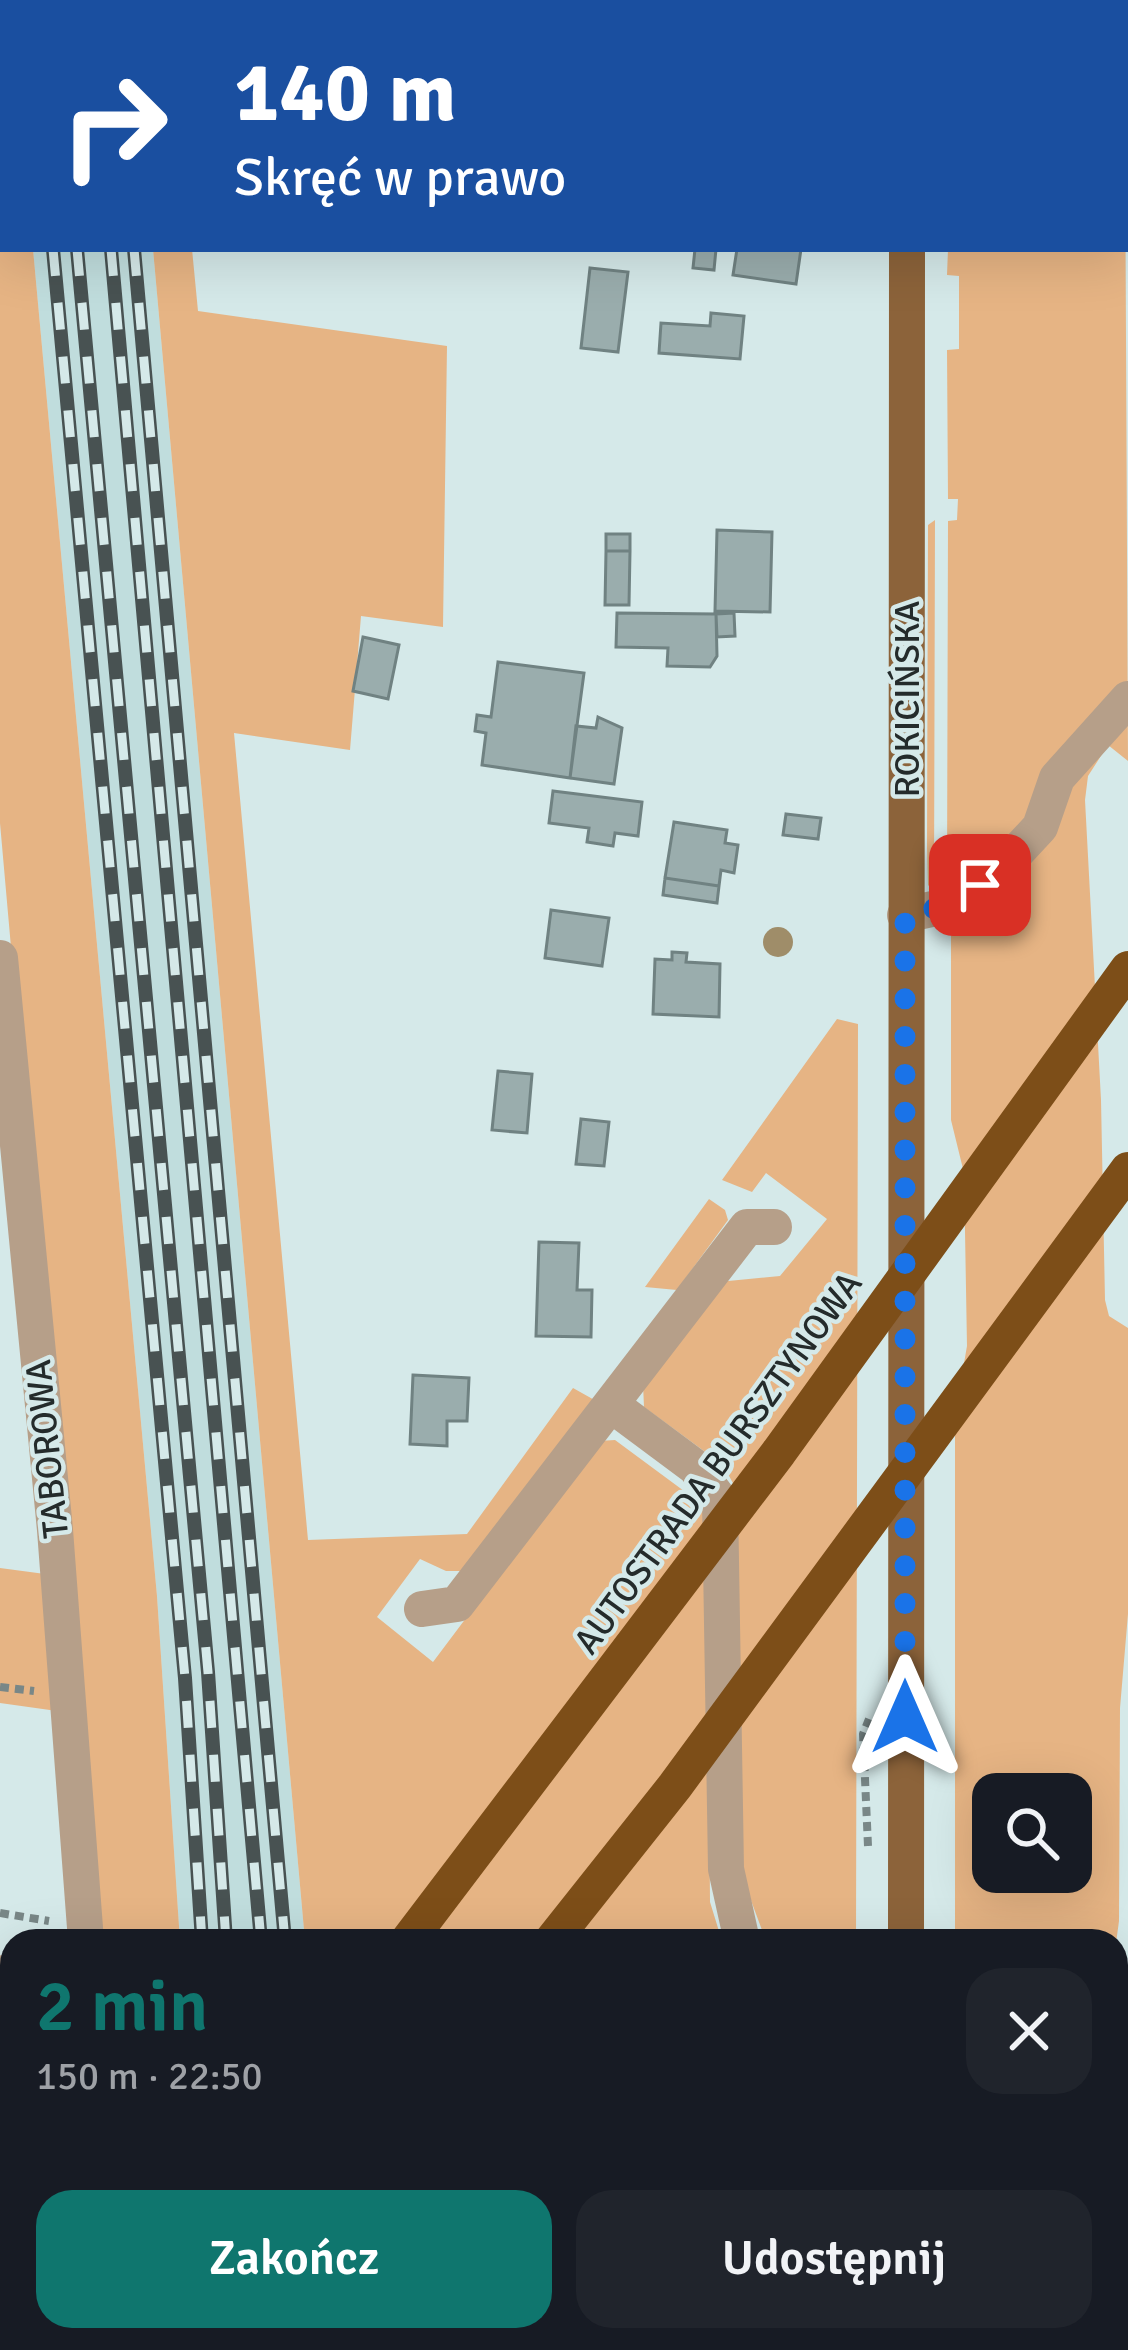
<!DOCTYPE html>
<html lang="pl">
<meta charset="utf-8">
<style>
body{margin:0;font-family:Signika,sans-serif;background:#20242c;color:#f1f3f6;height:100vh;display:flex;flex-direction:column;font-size:45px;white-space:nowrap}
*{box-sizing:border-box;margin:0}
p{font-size:39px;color:#9ea1a6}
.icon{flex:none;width:66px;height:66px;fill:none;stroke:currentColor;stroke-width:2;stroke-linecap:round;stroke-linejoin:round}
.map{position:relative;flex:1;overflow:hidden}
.side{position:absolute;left:0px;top:1929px;width:1128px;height:423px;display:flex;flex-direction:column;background:#171b24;border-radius:36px 36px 0 0;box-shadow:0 12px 48px #0002}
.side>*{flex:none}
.banner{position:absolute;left:0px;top:0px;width:1128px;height:252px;box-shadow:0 12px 48px #0002;background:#1a4fa0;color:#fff;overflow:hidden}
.buttons{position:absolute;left:972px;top:1773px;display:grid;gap:24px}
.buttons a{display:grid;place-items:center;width:120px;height:120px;border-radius:24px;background:#171b24;box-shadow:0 12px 48px #0002;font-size:60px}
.pin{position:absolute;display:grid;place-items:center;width:102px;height:102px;color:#fff;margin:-51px;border-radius:24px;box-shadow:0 6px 18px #0006}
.me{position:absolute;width:132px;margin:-66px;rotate:0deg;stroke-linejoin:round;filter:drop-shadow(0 0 9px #0008)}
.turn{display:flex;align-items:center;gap:42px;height:252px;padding:0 36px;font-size:54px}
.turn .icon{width:156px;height:156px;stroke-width:2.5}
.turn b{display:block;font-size:84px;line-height:102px}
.round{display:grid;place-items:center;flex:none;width:126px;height:126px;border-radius:36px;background:#20242c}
.headline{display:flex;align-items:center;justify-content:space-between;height:204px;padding:0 36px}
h1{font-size:72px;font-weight:600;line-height:90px;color:#0f766e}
.primary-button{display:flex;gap:24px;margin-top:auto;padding:24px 36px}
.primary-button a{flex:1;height:138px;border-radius:36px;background:#0f766e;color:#fff;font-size:48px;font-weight:600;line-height:138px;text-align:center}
.primary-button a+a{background:#20242c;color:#f1f3f6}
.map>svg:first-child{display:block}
.built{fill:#c0dddd}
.green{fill:#e6b484;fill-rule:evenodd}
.building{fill:#9aadad;stroke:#708282;stroke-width:3}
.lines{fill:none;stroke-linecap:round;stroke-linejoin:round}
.path{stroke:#798787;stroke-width:8;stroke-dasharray:9 6;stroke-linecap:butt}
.minor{stroke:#b69f89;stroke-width:36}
.major{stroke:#8c633a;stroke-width:36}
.highway{stroke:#7d4e18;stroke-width:36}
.rail-casing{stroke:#485252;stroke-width:14}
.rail{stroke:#d5e9e9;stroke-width:9;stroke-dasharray:27;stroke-linecap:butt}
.tree{fill:#9f8d69}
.route{stroke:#1a73e8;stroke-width:21;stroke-dasharray:0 37.8}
.labels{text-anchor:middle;stroke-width:9;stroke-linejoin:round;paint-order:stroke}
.street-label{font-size:36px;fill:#242b2b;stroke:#d5e9e9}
</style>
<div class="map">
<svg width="1128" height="2350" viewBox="0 0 1128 2350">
<rect width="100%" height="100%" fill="#d5e9e9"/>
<path class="built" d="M33,249H153L305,1941H180L157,1596Z"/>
<path class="green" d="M0,0L13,3H3V249H33L157,1596L180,1941H99L0,823Z
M1125,127L1128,761L1108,745L1088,776L1085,800L1101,1100L1105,1300L1109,1316L1128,1328V1614L1120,1708L1119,1921L1116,1943L955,1941V1415L967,1346L964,1173L951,1120V893L947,883L948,521L957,520L958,499H948L947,350L959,349V276L947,275L948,249H1125ZM993,1794H1071V1872H993Z
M153,249H192L198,311L447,346L443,627L361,616L350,750L234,733L308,1540L467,1534L573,1388L598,1402L465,1571H446L420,1559L377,1617L433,1662L599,1441L615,1440L707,1508L710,1902L722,1941H305Z
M935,520L934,892L928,885L927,848L928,525Z
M837,1019L858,1024L856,1941H766L739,1868L734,1485L723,1465L644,1407L643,1384L718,1282L780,1276L827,1219L766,1173L752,1192L722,1180Z
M709,1199L725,1210L728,1220L677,1290L645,1287Z
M0,1568L45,1574L57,1711L0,1703Z
M12,1989V2340H101L103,2350H0V1992Z
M1128,1996V2350H952L953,2340H1116V2004Z
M324,2340H838V2350H325Z"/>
<path class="building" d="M695,249H716L714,270L693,268Z
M737,249H801L796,284L733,275Z
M590,268L628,272L618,352L581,348Z
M711,313L744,316L740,359L659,353L661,323L710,326Z
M717,530L772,532L770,612L715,611Z
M606,534H630V551H606Z
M606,551H630L629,605H605Z
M617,613L716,614L717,656L710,667L667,666L668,648L616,647Z
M734,613L735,636L717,637L716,614Z
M363,637L399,645L388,699L353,691Z
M498,662L584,673L570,778L482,765L486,733L475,731L477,715L491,717Z
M598,717L622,728L614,784L570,778L576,726L596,728Z
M553,791L642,802L638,836L615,833L613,846L587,842L589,828L549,823Z
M786,814L821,818L818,839L783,835Z
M674,822L727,830L725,843L738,845L734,873L721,870L719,886L665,878Z
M665,878L719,886L717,903L663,895Z
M551,910L609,918L602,966L545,958Z
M672,952L687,953L686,962L720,964L719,1017L653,1014L655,959L672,960Z
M498,1071L532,1074L527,1133L492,1130Z
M581,1119L609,1122L604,1166L576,1164Z
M539,1242L579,1243L577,1290H592L591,1337L536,1336Z
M413,1375L469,1378L467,1421H447V1446L410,1444Z"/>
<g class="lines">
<path class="path" d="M0,1687L34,1691
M868,1846L863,1734L869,1719
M0,1913L49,1921
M844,2340V2350"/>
<path class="minor" d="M905,915L950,905L1001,869L1040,827L1057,778L1128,699
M0,958L55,1530L86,1941
M613,1406L695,1467L720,1500L726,1869L742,1941
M422,1609L457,1604L747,1227H774
M0,1974L12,1971
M1116,1987L1128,1984
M124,2340L126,2350"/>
<path class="major" d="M908,3V0
M906,1941L907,249
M905,2340L906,2350"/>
<path class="highway" d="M408,1941L779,1452L1128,969
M552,1941L675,1786L1128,1170
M78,2350L87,2340
M227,2350L235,2340"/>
<g class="rail-casing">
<path id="rail" d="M30,0L31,3
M54,0V3
M91,0L92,3
M115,0V3
M53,249L185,1678L202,1941
M77,249L208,1672L226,1941
M111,249L261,1941
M134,249L285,1941
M222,2340L223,2350
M246,2340V2350
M276,2340V2350
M299,2340V2350"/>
</g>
<use href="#rail" class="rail"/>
</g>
<circle class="tree" cx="778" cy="942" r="15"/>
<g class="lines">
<path class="route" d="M905,1717V915L950,905L980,885"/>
</g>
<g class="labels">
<g class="street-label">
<text transform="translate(906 699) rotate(-90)" y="13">ROKICIŃSKA</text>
<text transform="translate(46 1449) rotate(-96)" y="13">TABOROWA</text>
<text transform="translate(717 1462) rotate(-54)" y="13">AUTOSTRADA BURSZTYNOWA</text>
</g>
</g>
</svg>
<div class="buttons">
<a><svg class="icon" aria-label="search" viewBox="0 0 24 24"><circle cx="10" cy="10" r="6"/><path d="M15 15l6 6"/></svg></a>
</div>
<div class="pin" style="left:980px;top:885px;background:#d93025"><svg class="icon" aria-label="arrive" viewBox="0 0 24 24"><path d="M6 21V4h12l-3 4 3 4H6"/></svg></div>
<svg class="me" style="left:905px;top:1717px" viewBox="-20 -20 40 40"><path d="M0-17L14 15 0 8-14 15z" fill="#1a73e8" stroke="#fff" stroke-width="4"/></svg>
<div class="banner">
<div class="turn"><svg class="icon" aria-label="right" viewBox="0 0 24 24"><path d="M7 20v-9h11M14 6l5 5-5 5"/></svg><div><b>140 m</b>Skręć w prawo</div></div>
</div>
<section class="side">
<div class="headline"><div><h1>2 min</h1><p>150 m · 22:50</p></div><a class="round"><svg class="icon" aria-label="close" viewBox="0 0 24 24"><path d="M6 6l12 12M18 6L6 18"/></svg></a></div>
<div class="primary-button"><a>Zakończ</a><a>Udostępnij</a></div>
</section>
</div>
